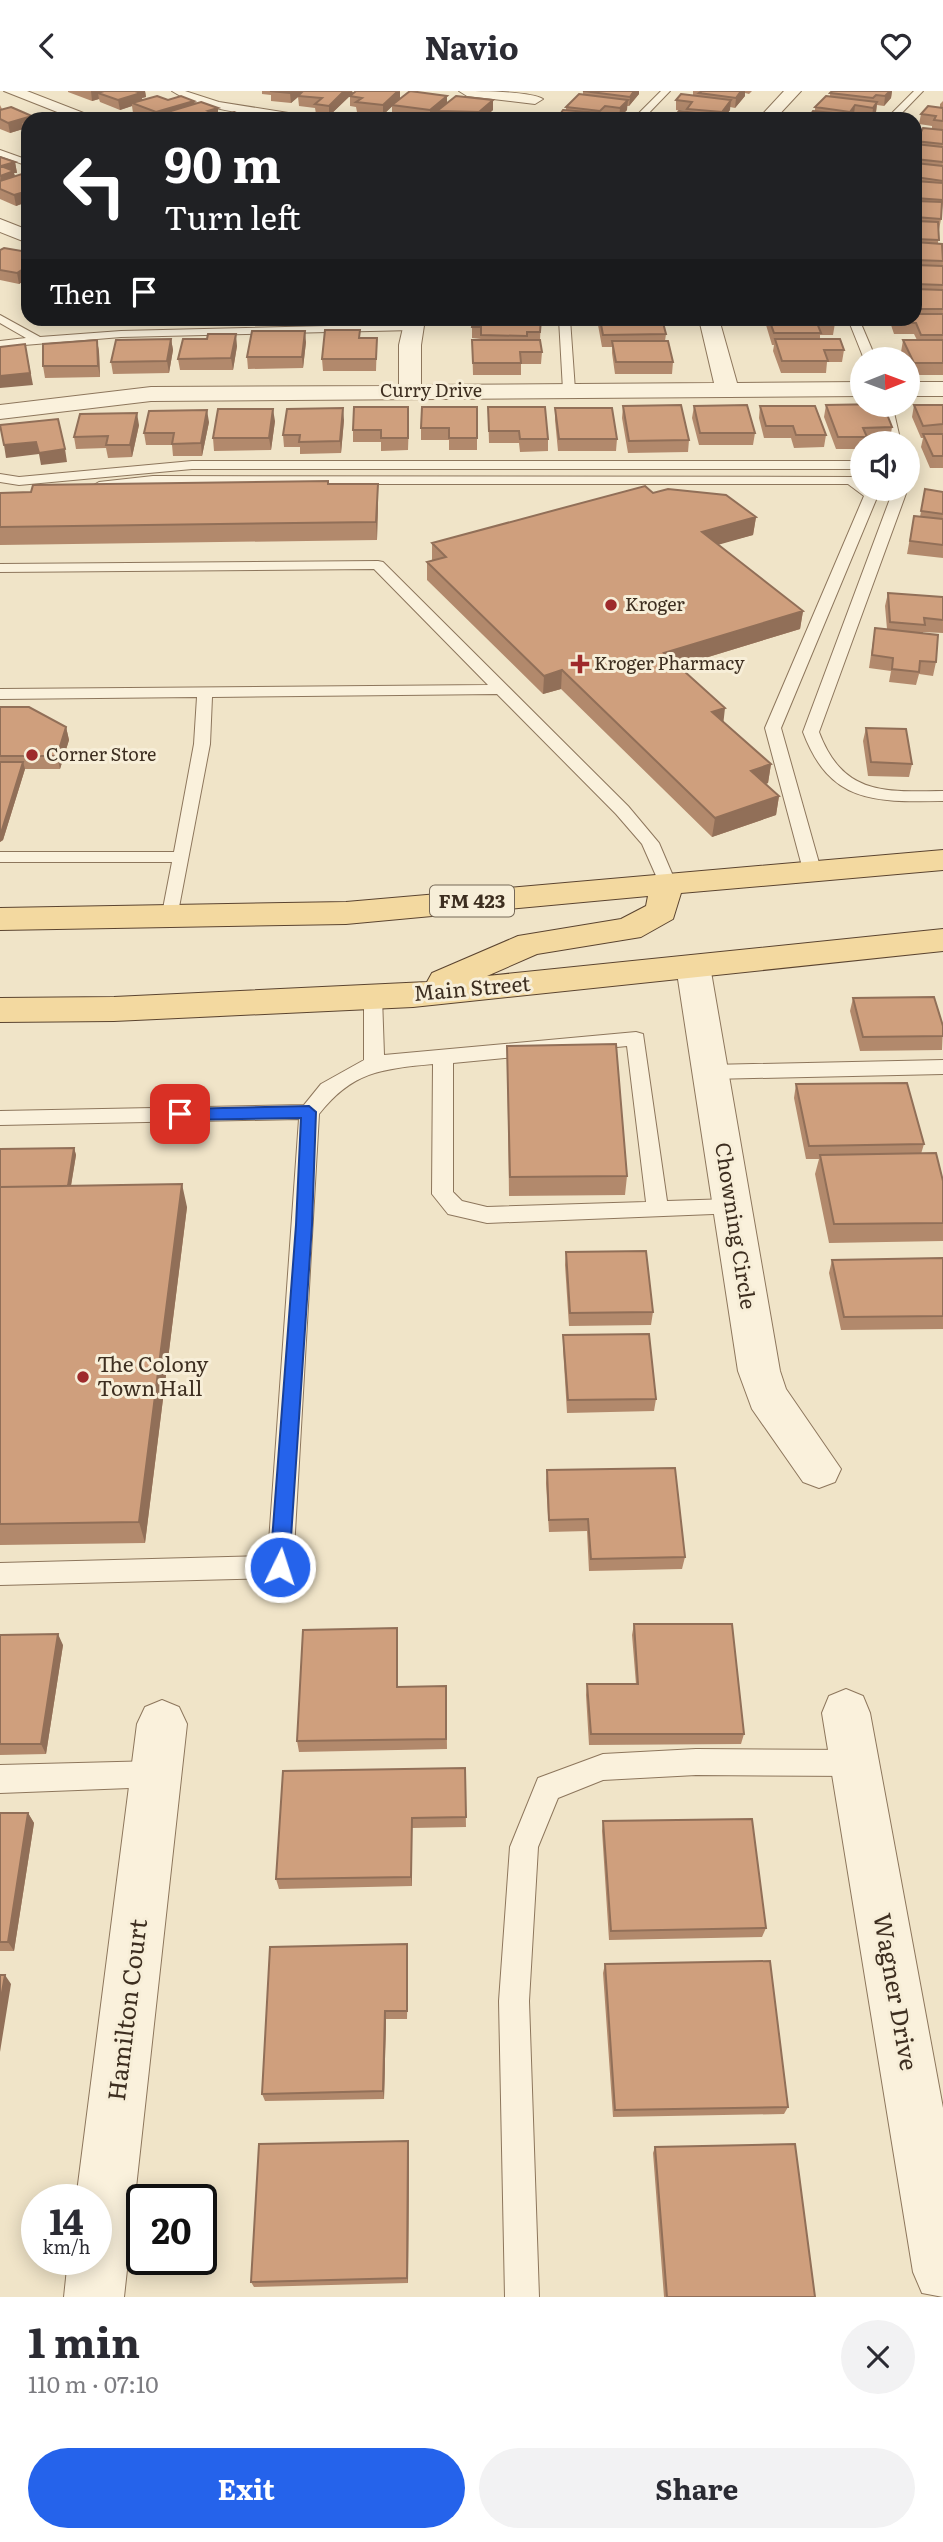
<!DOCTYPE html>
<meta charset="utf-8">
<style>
body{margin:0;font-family:Literata,serif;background:#f2f2f3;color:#2b2b33;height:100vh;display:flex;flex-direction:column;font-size:26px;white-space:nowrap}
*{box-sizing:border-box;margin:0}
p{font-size:23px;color:#7c7c81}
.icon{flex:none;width:38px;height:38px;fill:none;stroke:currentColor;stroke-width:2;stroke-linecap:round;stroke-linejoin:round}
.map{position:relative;height:2206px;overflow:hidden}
.details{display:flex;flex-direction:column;background:#fff;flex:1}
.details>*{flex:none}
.banner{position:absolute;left:21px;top:21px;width:901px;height:214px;border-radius:21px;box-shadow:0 4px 18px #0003;background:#202124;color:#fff;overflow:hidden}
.needle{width:46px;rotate:89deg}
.fabs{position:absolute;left:850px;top:256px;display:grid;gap:14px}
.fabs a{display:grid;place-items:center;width:70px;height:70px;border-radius:50%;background:#fff;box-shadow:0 4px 18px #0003;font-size:35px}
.speed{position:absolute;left:21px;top:2093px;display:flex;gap:14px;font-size:35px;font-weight:700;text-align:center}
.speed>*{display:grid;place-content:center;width:91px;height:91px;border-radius:50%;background:#fff;box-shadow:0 4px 18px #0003;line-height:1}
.speed small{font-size:18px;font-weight:400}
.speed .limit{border:4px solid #111;border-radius:10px;background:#fff;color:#111}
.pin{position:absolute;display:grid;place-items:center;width:60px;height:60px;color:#fff;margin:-30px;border-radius:14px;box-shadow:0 4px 10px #0006}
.me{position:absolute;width:77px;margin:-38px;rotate:4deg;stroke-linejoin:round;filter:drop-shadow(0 0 5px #0008)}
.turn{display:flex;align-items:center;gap:24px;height:147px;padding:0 28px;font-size:32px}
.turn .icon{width:91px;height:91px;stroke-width:2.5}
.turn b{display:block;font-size:49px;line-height:60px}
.then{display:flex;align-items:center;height:66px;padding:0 28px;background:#0003;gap:14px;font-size:26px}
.round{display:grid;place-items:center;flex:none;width:74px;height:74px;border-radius:37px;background:#f2f2f3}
.summary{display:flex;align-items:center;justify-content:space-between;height:119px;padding:0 28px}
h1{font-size:42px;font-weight:700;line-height:52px}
.cta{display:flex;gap:14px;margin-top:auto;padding:14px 28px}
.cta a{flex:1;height:80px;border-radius:42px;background:#2563eb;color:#fff;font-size:28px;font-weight:700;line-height:80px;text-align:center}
.cta a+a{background:#f2f2f3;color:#2b2b33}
header{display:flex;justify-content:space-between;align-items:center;height:91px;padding:0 28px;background:#fff;font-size:32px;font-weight:700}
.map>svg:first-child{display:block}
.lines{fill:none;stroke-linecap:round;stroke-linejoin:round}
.service-casing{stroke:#8d765c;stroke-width:2}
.minor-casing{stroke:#8d765c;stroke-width:2}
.primary-casing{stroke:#5b4430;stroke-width:2}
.service{fill:#faf1dc;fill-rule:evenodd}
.minor{fill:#faf1dc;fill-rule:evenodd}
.primary{fill:#f3d9a0;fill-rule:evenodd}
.wall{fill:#b2896c}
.shaded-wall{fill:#916f58}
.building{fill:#cf9f7d;stroke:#916f58;stroke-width:2}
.route{fill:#2563eb;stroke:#184099;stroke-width:2}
.poi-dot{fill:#9e2a2b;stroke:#f7eed8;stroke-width:2.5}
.labels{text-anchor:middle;stroke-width:6;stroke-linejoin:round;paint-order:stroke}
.far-street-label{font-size:18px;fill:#3d2e20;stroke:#f7eed8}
.far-poi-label{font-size:18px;fill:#3d2e20;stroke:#f7eed8;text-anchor:start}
.shield{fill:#f7eed8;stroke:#756857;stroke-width:2}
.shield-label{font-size:19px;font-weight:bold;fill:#3d2e20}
.street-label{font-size:21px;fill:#3d2e20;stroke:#f7eed8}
.poi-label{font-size:21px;fill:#3d2e20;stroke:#f7eed8;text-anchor:start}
.near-street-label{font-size:24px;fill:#3d2e20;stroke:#f7eed8}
</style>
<header><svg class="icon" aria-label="back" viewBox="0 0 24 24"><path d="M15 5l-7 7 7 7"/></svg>Navio<svg class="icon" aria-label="heart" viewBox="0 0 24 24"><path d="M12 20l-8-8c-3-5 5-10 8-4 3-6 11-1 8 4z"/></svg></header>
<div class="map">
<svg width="943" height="2206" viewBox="0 0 943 2206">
<rect width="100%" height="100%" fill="#f0e4c8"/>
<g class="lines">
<g class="service-casing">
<path id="service" d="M172,0H185L219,11L326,28C284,28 206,23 172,0Z
M661,0H670L643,28H633Z
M914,0H923L896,28H886Z
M0,59L28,69V75L0,65Z
M0,224L40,246L121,240L413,233L419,236L413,239L121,246L0,256V250L26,247L0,232Z
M559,228H570L575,299L569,303L563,299Z
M848,228H859L876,268H864Z
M880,313H892L901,352H889Z
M192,370H863V378H192L19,394L0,391V383L19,386Z
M153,385L856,386L863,392V397H870L878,404L781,637L821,779L812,784L803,779L765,637L864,405L848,393H153L99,399L92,395L99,391Z
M894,397H908L819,641C843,704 883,701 943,700V710C875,711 830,713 803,641Z
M378,470L383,471L628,715L659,752L676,792L673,796H661L642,753L616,723L497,603L212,606L210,653L176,832H164L161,828L172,771H0V761H174L194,653L197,606L0,608V598L488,594L374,478L0,481V473Z
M373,900L382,906L384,964L636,941L643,943L667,1110L731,1108L738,1110L742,1116L738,1122L487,1132L448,1123L432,1103L433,973C382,978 353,980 319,1023L293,1476L289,1484L280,1487L0,1494V1472L268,1465L299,1028L0,1034V1020L304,1014L321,993L364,969V906ZM627,955L646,1111L487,1116L462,1110L453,1101V972Z
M943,969V983L710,988L700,981L710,974Z
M696,1658L855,1659L865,1663L869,1672L865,1681L855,1685L696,1684L603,1689L558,1707L538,1756L529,1910L539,2206H505L499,1910L510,1756L538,1687L603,1663Z
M156,1670L166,1673L170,1683L166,1693L156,1696L0,1702V1674Z"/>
</g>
<g class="minor-casing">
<path id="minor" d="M4,0H27L99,28H75Z
M459,0C478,0 530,0 543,8L535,13L467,5Z
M784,0H801L775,28H758Z
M0,128L28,139V152L0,141Z
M405,228H425L421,254V294L714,292L699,228H719L737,292L863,291V305L151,310L0,328V314L151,296L399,295V254Z
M908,291H943V305H908Z
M693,864L705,867L710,875L780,1280L786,1298L841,1378L835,1391L819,1397L803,1391L752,1318L738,1280L676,875L681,867Z
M846,1598L863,1605L870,1622L943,2017V2206L922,2202L913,2181L822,1622L829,1605Z
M162,1609L179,1616L187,1633L124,2206H64L68,2168H96V2109H76L137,1633L145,1616Z"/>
</g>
<g class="primary-casing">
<path id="primary" d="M943,759V779L681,802L673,828L641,846L537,863L487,885L943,838V860L413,916L114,930L0,931V907L114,906L427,891L432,882L518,845L621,828L646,815L648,805L346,833L0,839V817L346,811Z"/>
</g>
<use href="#service" class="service"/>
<use href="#minor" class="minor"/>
<use href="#primary" class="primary"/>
</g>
<path class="wall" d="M68,0H145L146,6L142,7V9L194,10L195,13L218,17V28H250H149L133,22L132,15L120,19L100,11L99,8L92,10L68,1Z
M262,0H352L353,2L329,25L316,23L315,17L299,15L298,6L291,12L271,10V4L262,3Z
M356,0H400V8L447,5V12L493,19L483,28H438L437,23L431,28L392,24V15L383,24L357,21L356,16L350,15V5Z
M693,0H752L749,3L745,2V5L735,17L730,16V19L723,28H672L687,20L676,19V9L693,5Z
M892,0L891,7L884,15L877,14L876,21L872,27L864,26V28H808L815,20V16L830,5V2Z
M583,1L639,3L629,15H627V19L619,27L614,26V28L566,19V16L583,4Z
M943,10V110L941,128L939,139L938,152L943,160V284H911L908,277V268H904L901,261L903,249H917L914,243H894L891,234L892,228H915V41H921L932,38V35L919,33L921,23L940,16V13Z
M0,14L2,18L28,28V44L23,42V38L10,42L0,38Z
M0,66L15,71L17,82H14L15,85L28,81V120L26,119L24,112L16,115L0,108Z
M0,159L28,161V187L19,193L0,189Z
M472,228H541L540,249L542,261L541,273H521V284H473L472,249H481V248L472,247Z
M599,228H662L666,243L665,250L673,271L672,283H615L612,262V256H602L598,234Z
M766,228H833L835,232L833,244H820V248L844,259L842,271H827L826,282H781L773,260L774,254H772L766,234Z
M377,247L376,280H323L322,268Z
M171,248L173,259L169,282L113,283L111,271Z
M97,249L99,261L100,286L45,287L43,275Z
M306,251L303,277L248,278L247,266Z
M237,255L233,279H180L178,268Z
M826,314L892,336L890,349H866L865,352H863V358H836L824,326Z
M914,314H943V377H930L921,356L923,347H921L912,326Z
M623,315L689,349L688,361L628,362L622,327Z
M694,315L755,342L753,354H699L692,327Z
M760,315L826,344L824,356L794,357L791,347H764L759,327Z
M477,316V359H449V349H421V337Z
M488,316L548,348V360L520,361L519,352H489Z
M555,317L617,348L616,360H558L555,329Z
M409,328L408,359L381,360V351H353V339Z
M344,329L341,362L300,363V356H284L283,344Z
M275,330L271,359L214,360L213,347Z
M209,331L202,365H173L172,354H146L144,342Z
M139,334L132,366L108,367L106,357L76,358L74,346Z
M329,393H378V410L377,449L0,454V402Z
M925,398L943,401V467L907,463L914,425L920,426Z
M653,402L756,426L753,444L718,453L803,520L800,538L679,575L724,631L771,673L768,692L766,693L779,705L776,724L712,746L561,598L543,603L427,489V471L432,470V452Z
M888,502L943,506V542L923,541V543L936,571L933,585L919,583L916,594L889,591L891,580L869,577L875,537L887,538L885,515Z
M0,616L66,636L69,649L60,678H25L3,749L0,751Z
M866,637L912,673L909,686L868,685L863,650Z
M853,907L943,935L942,959L860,960L850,920Z
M507,955L627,1085L625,1104L509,1105Z
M796,993L924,1053L921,1063L943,1090V1150L829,1152L815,1083L819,1068H806L794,1007Z
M74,1057L76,1064L71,1095L187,1116L145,1452L0,1454V1058Z
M566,1161L653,1221L651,1234L569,1235L565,1174Z
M943,1167V1238L841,1239L829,1182L832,1169Z
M563,1244L656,1308L654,1320L567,1322L563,1257Z
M547,1379L685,1466L682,1478L589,1480L587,1440L549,1441L546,1392Z
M634,1533L744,1643L741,1653L589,1654L586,1604L587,1593H636L632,1544Z
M0,1544L63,1554L46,1663L0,1664Z
M398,1549V1596L446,1595L447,1658L299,1661L297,1650Z
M465,1677L466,1736L412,1737V1795L279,1798L276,1788Z
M0,1722H28L34,1732L14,1860H0Z
M603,1730L766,1837L762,1846L609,1849L602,1740Z
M407,1853V1928H386L384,2008L265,2010L262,2003Z
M605,1873L788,2016L784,2023L613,2026L603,1882Z
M409,2056L408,2192L254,2196L251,2191Z
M655,2056L815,2206H664L653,2062Z"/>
<path class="shaded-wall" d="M91,0H126L98,2L99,8L92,10Z
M133,0H145L146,6L142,7L143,12H132V15L120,19L118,9Z
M293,0H306L298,5V6L291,12L290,2Z
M344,0H352L353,2L329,25V15Z
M398,0H400V8L383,24V14Z
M634,0H639V3L629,15L630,6Z
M741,0H745V5L735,17L736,7Z
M890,0H892L891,7L884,15L885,5Z
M447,5V14L437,20V23L430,28V19Z
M493,9V19L483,28H479V21Z
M628,9L627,19L619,27L620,17Z
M731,9L730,19L723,28H721L722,21Z
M194,10L195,20L161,23L162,28H157L156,21Z
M877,11L876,21L872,27L873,17Z
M855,14L854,24L849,28L850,21Z
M218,17V28H204L208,20Z
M32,25V28H28V35L22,32L23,38L10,42L8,32Z
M15,71L17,82H14L16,91L0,96L1,75Z
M28,100V110L24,108V112L16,115L14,104Z
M28,175V187L19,193L17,182Z
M305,240L306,251L303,277L302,266Z
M236,243L237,255L233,279L231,267Z
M171,248L173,259L169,282L167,270Z
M97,249L99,261L100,286L98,275Z
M25,253L33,294L0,297V285Z
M343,317L344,329L341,362L340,350Z
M273,318L275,330L271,359L269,347Z
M207,319L209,331L202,365L201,352Z
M137,322L139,334L132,366L130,354Z
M36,351L65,358L67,371L41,374L39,363L6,367L4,354Z
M378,393V410L377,449L376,431Z
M756,426L753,444L700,459L702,441Z
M803,520L800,538L662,580L664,562Z
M562,579L561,598L543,603L544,585Z
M725,617L723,635L712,621Z
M66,636L69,649L60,678L57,665Z
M23,671L25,678L3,749L0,751V743Z
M771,673L768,692L749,699L751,680Z
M779,705L776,724L712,746L715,727Z
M74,1057L76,1064L67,1118L65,1111Z
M182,1093L187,1116L145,1452L139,1431Z
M397,1537L398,1549V1607L397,1596Z
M58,1543L63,1554L46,1663L41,1653Z
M28,1722L34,1732L14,1860L8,1851Z
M412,1727V1795L411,1786Z
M407,1853L408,1862L407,1928Z
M5,1884L11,1893L0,1961V1913Z
M385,1920L386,1928L384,2008L383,2000Z
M408,2050L409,2056L408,2192L407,2187Z"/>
<path class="building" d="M104,0H135L141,2L118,9L98,2Z
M270,0H293L290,2Z
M303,0H344L329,15L315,13L322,7L298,5Z
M356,0H398L383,14L356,11L362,7L350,5Z
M410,0L447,5L430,19L392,14Z
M583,0H634L630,6Z
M702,0H741L736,7L699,2Z
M832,0H890L885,5L876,4L873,7L830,2Z
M579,3L628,9L620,17L605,15L600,20L566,16Z
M681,3L731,9L722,21L687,18L692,11L676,9Z
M157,5L168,9L181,5L194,10L156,21L132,12Z
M456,5L493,9L479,21L437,20Z
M826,5L877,11L873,17L855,14L850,21L815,16Z
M201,11L218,17L208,20L218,24L204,28H175L161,23Z
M928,15L943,17V30L934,29L936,25L921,23Z
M11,16L32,25L8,32L0,28V19Z
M563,19L614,23L611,28H557Z
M679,20L721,25L718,28H672Z
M813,20L864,25L863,28H808Z
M234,21L250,28H218Z
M923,37L943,39V53L915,50V41H921Z
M915,53L943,56V71L915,68Z
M0,66L15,71L1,75L14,80L0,85Z
M915,72L943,75V90L915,86Z
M28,81V100L14,104L0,98V90Z
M915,90L943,92V109L915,107Z
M915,110L942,111L941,128L915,126Z
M915,130L938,131L939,149L915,148Z
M915,151L942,153L943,170L915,169Z
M4,157L28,161V175L17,182L0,179V159Z
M915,174L943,175V194L915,193Z
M915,198L943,199V218H915Z
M915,223H943V244H921L916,232L896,231L895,228H915Z
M473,228H541L540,241H527V245L481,244V236H472Z
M600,228H662L666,243L603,244Z
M769,228H833L835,232H817L821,242H774Z
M325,239H360L359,247H377L376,268H322Z
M252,240H305L302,266H247Z
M208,243H236L231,267L178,268L183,248H207Z
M171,248L167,270L111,271L116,249Z
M775,248H840L844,259H824L828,270H782Z
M97,249L98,275H43V253Z
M472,249H540L542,261H520L521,272H473Z
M903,249H943V272H914Z
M612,250H668L673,271H616Z
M25,253L30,282L0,285V256Z
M883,313L892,336L863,337L867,346H838L826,314Z
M681,314L689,349L629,350L623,315Z
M747,314L755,342H700L694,315Z
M914,314H943V333L923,335Z
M760,315H815L826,344H796L793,335H766Z
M354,316H408V347H381V339H353Z
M422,316H477V347H449V337H421Z
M488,316H545L548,348H520L519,340H489Z
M343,317L340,350L299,351L300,344H283L287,318Z
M555,317H612L617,348H559Z
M218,318H273L269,347H213Z
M207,319L201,352L172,353L174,342H144L149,320Z
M137,322L130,354H106L108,345L74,346L80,323Z
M58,328L65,358L39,362L36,351L4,354L0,334Z
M923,343H943V365H933Z
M328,390V393H378L376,431L0,436V402L31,401L33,394Z
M645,395L653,402L668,398L726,404L756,426L702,441L803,520L664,562L725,617L712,621L771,673L751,680L779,705L715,727L562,579L544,585L427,471L446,466L432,452Z
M925,398L943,401V423L921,420Z
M914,425L943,428V454L910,450Z
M888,502L943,506V529L924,527L925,534L890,531Z
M875,537L938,544L936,571L920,570L919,581L892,578L893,567L872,564Z
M0,616H29L66,636L57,665H0Z
M866,637L906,638L912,673L871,671Z
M0,671H23L1,742L0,743Z
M934,906L943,935V945L863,946L853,907Z
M616,953L627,1085L510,1086L507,955Z
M907,992L924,1053L809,1055L796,993Z
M74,1057L68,1095L0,1096V1058Z
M936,1062L943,1090V1132L834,1133L820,1064Z
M182,1093L139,1431L0,1433V1096Z
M646,1160L653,1221L570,1222L566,1161Z
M943,1167V1225L844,1226L832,1169Z
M649,1243L656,1308L568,1309L563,1244Z
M675,1377L685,1466L591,1468L588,1428L549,1429L547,1379Z
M634,1533H732L744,1643H591L587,1593H638Z
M397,1537V1596L446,1595V1648L297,1650L303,1539Z
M58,1543L41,1653H0V1544Z
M465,1677L466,1726L412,1727L411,1786L276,1788L283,1680Z
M0,1722H28L8,1851H0Z
M752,1728L766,1837L611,1840L603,1730Z
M407,1853V1920H385L383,2000L262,2003L270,1856Z
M770,1870L788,2016L615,2019L605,1873Z
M0,1884H5L0,1913Z
M408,2050L407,2187L251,2191L259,2053Z
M795,2053L815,2206H667L655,2056Z"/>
<path class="route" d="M309,1015L316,1021L312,1134L289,1476L287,1482L280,1485L273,1482L270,1476L296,1134L301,1027L180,1029L172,1023L180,1018Z"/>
<g class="poi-dot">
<circle cx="611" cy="514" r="7"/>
<path d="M576.5 562.5h7v7h7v7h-7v7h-7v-7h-7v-7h7z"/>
<circle cx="32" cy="664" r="7"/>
<circle cx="83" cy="1286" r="7"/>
</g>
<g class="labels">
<g class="far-street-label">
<text x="431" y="306">Curry Drive</text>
</g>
<g class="far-poi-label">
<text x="625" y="520">Kroger</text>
<text x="594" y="579">Kroger Pharmacy</text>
<text x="46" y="670">Corner Store</text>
</g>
<rect class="shield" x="430" y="794.5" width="84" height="31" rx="5"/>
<g class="shield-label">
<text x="472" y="817">FM 423</text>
</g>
<g class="street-label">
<text transform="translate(472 898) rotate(-5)" y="7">Main Street</text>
<text transform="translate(735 1135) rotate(81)" y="7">Chowning Circle</text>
</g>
<g class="poi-label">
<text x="97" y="1281">The Colony<tspan x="97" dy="24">Town Hall</tspan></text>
</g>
<g class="near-street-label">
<text transform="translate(895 1901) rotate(80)" y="8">Wagner Drive</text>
<text transform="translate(128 1919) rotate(-83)" y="8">Hamilton Court</text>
</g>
</g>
</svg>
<div class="fabs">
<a><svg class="needle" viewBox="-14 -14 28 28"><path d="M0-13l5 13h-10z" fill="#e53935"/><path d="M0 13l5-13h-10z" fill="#7c7c81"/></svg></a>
<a><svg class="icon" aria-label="sound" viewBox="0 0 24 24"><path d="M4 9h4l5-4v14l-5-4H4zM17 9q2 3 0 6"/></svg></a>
</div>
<div class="speed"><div>14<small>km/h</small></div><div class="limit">20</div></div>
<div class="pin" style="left:180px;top:1023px;background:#d93025"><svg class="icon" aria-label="arrive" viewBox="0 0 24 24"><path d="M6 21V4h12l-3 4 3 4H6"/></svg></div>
<svg class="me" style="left:280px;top:1476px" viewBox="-20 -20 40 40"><circle r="17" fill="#2563eb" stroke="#fff" stroke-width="3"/><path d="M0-11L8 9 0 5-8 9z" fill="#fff"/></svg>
<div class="banner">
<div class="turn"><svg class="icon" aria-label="left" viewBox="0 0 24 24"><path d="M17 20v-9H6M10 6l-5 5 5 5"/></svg><div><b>90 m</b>Turn left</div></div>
<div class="then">Then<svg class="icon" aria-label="arrive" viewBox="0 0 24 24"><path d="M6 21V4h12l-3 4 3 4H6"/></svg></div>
</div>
</div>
<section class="details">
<div class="summary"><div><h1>1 min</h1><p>110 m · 07:10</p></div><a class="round"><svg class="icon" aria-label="close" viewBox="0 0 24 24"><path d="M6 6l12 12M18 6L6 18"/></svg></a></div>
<div class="cta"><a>Exit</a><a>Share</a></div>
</section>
